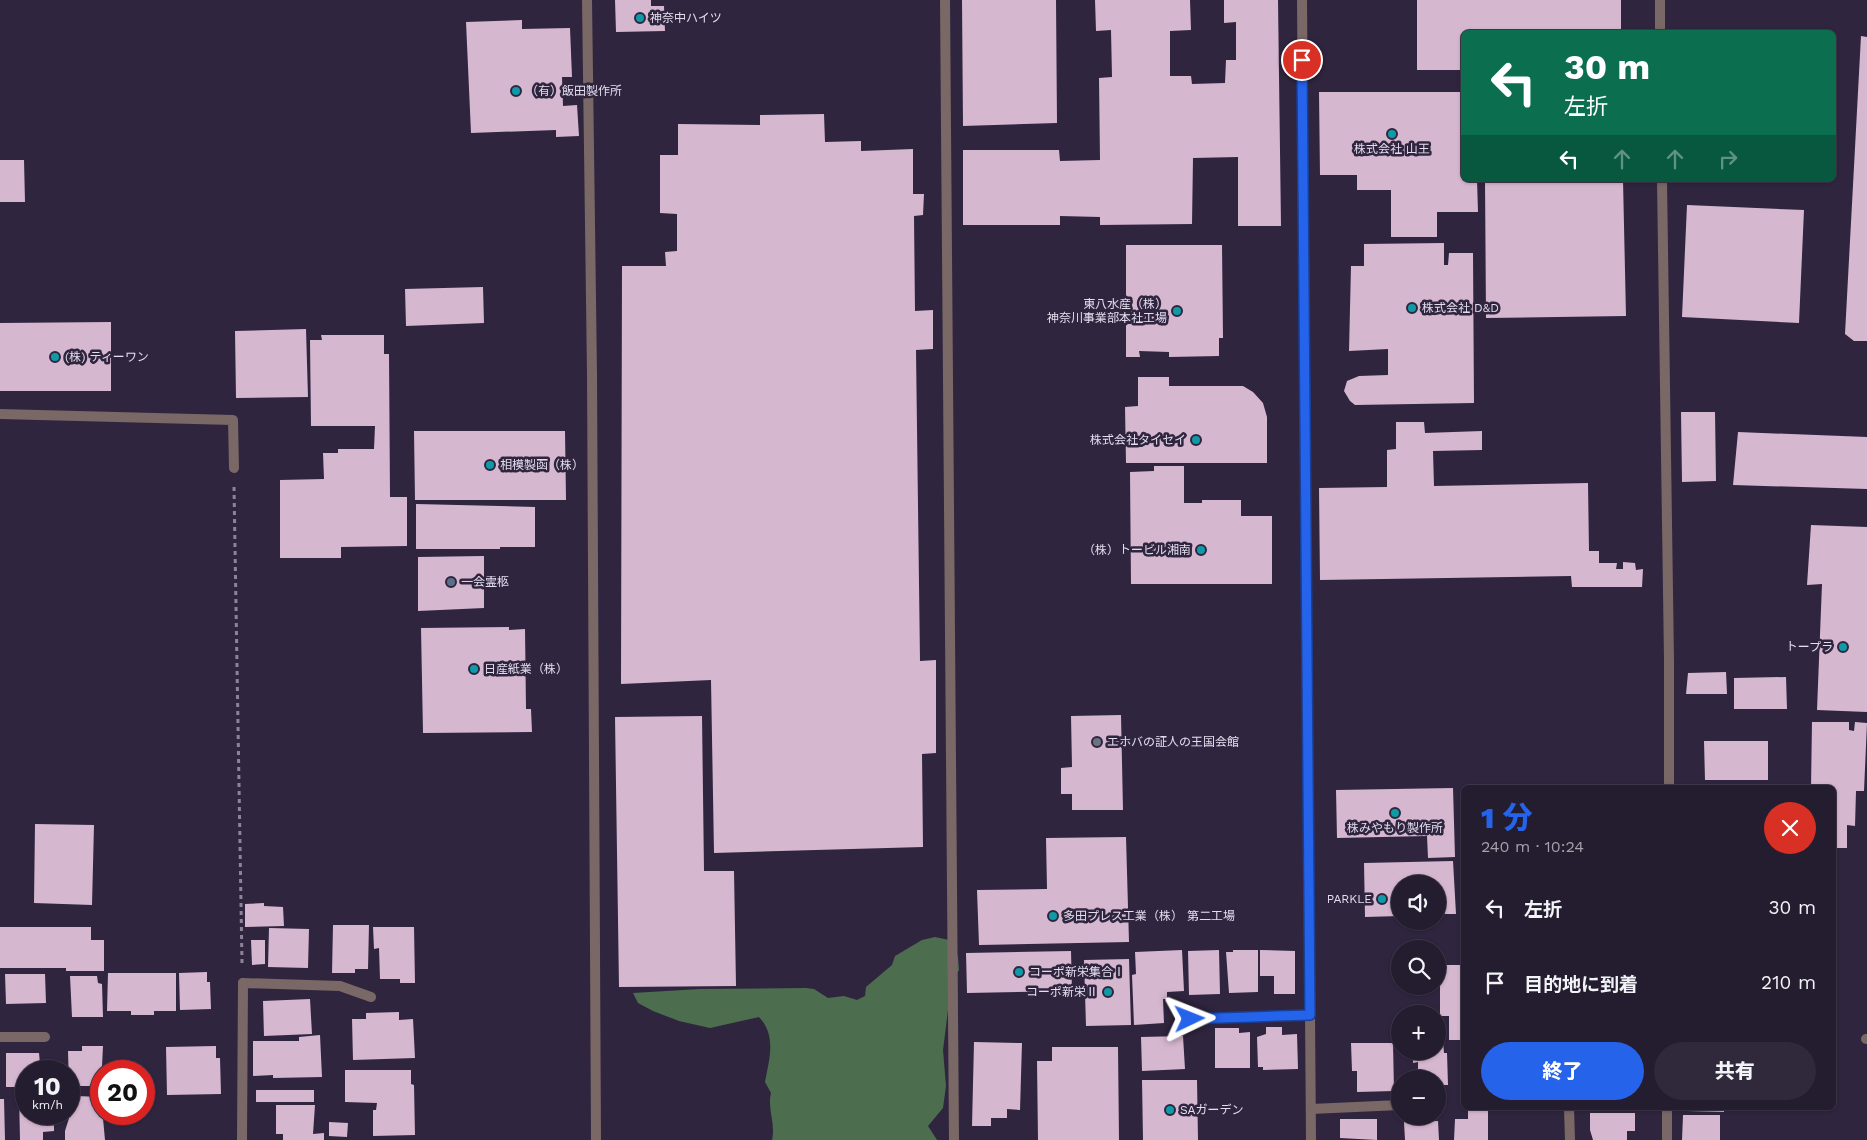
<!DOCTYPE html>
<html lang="ja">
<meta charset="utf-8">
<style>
body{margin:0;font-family:"Work Sans","Noto Sans JP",sans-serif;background:#30293b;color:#f1f3f6;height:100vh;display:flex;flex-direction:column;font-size:19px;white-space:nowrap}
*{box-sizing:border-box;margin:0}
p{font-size:16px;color:#a3a1aa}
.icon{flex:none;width:28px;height:28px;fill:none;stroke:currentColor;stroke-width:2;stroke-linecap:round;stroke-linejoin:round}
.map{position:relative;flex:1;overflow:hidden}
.drawer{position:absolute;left:1461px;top:785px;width:375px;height:325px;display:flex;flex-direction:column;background:#241c2f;border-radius:8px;box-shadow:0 1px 4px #0004,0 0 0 1px #413a4b}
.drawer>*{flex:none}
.guide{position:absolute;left:1461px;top:30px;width:375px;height:152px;border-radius:8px;box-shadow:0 1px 4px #0004,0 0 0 1px #413a4b;background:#0b6e4f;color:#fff;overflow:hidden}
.controls{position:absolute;left:1391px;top:875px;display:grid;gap:10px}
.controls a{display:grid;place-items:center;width:55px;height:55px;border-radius:50%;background:#241c2f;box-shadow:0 1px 4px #0004,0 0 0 1px #413a4b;font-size:25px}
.speed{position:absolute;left:15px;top:1060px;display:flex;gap:10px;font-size:25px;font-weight:700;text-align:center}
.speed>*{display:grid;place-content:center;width:65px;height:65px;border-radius:50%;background:#241c2f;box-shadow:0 1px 4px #0004,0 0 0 1px #413a4b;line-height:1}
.speed small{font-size:12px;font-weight:400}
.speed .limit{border:8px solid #d22;background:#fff;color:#111}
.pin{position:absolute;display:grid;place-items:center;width:42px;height:42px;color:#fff;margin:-21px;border:2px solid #fff;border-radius:50%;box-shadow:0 1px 5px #0007}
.me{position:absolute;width:55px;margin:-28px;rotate:88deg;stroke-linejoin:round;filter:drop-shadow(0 0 4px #0008)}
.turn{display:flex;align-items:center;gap:18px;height:105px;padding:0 20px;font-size:22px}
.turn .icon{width:65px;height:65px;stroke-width:2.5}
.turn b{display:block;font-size:35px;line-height:42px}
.lanes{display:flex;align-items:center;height:48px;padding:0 20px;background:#0003;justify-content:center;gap:25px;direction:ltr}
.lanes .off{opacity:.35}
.round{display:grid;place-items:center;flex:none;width:52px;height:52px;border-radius:26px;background:#30293b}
.head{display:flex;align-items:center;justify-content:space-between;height:85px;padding:0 20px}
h1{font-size:30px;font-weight:800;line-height:38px;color:#2563eb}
.cta{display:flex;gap:10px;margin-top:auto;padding:10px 20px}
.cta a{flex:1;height:58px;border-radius:30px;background:#2563eb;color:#fff;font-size:20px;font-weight:800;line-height:58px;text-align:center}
.cta a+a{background:#30293b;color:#f1f3f6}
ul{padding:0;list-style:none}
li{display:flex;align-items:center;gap:15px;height:75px;padding:0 20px}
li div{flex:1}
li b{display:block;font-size:19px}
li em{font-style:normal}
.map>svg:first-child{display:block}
.forest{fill:#4c6e4f}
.building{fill:#d6b7d0}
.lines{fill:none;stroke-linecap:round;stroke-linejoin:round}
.path{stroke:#8d849a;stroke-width:3;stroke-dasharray:4 4;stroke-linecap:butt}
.service{stroke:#796866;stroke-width:10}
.minor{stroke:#796866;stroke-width:10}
.route-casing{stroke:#184099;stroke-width:12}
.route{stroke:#2563eb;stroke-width:9}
.culture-dot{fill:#0f9aa8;stroke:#30253f;stroke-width:2}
.service-dot{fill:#5c6f8a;stroke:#30253f;stroke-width:2}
.worship-dot{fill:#6b7280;stroke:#30253f;stroke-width:2}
.labels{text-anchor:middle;stroke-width:5;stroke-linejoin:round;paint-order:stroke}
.poi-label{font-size:12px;fill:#e3ddee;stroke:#30253f;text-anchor:start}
</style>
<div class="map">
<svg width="1867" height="1140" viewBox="0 0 1867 1140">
<rect width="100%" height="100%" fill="#30253f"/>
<path class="forest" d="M935,937L949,940L958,957L959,970L948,987L949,1002L943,1050L946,1086L943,1108L928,1126L937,1140H772C776,1124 767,1109 771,1093L765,1082C769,1060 777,1036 759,1017L710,1028L679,1021L653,1011L638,1003L633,993L700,989L806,988L814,989L828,998L844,996L857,1000L865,996L866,987L892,965L895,956L922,940Z"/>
<path class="building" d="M615,0H651V6H664L665,31L616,32Z
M962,0H1056L1057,123L963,126Z
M1095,0H1190L1191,30L1170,31V76H1191L1192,84L1225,83L1226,60H1236V22L1224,23V0H1278L1281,226H1238V157L1193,158L1192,224L1100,225V217L1060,216V225H963V150H1059L1060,161L1100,160L1099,78L1112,77L1111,30L1096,31Z
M1417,0H1621V32H1464V70H1417Z
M522,20V29L570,28L572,77H562L563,106L577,105L579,136L556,137V130L471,133L466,22Z
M1861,36L1867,37V341H1854L1845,334Z
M1319,92H1464V180H1477L1478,212H1437V237H1391V190H1357V175H1320Z
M824,114L825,142L861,141V151L913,149V194H924L923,215L914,216L915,311L933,310V349L916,350L920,661L936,660V753L922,754L923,847L714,853L711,680L621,684L622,266H666L665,252L677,251V214L660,213V155H678V124L760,125V115Z
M0,160H24L25,202H0Z
M1485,180H1623L1626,316L1486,318Z
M1687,205L1804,210L1799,323L1682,317Z
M1444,243V265H1448L1449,253H1473L1474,403L1355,405L1350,401L1344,391L1347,381L1359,376L1388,375V349L1349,351L1351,266H1364V244Z
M1126,245H1222L1223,338H1219V356L1169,357V352L1139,351L1140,357H1126V324H1131V298H1126Z
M483,287L484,323L406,326L405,289Z
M111,322V391H0V323Z
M306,329L308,397L236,398L235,331Z
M321,335H384V354H389L390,497H407V546L341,547V558H280V480L324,479L323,453H338V449H374L375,426H311L310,340H322Z
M1138,377H1169V386H1243L1253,392L1263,403L1267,417V463H1126L1125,407L1138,406Z
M1681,412H1715L1716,481L1682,482Z
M1396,422H1424L1425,433L1482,431V450L1433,451L1434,486L1588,483L1589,551H1599V563H1617L1616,569H1623V562L1635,563L1636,570L1643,569L1642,587H1572L1571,576L1320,580L1319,488L1387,487V450L1396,449Z
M414,431H565L566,500H415Z
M1738,432L1867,437V489L1733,485Z
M1154,466H1184V503H1202V500H1241V516H1272V584H1131L1130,472L1154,471Z
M416,504L535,507V547H500V549H416Z
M1811,525L1867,527V712L1817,710L1822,584L1807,585Z
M484,556V608L418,611V557Z
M509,627V630L525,629L526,709H531L532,732L423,733L421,628Z
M1726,672L1727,694H1686L1688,673Z
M1786,677L1787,709H1734V678Z
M1121,715L1123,810H1072V794H1061V768L1072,767L1071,716Z
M702,716L704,871H734L736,986L619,987L615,717Z
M1812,722H1849V730L1854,731L1855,722L1867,723L1864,791H1856L1855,826L1847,825V848H1834V788H1811Z
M1704,741H1768V780H1705Z
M1453,788L1455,857L1428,858L1427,836L1337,838L1336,790Z
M1462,799L1464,915H1461Z
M35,824L94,825L92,905L34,903Z
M1126,837L1129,942L979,945L977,890L1047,889L1046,838Z
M1453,861L1456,914H1438V884H1400V916L1365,917L1364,863Z
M264,903V906L283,907L284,926L245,927V904Z
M333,925H369L368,969H355V973H332Z
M0,927H91V940H104V971H66V968H0Z
M373,927H414L415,983H400V979H380L379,948L374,949Z
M269,928L309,929L308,968L268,967Z
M251,940H265V964L252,965Z
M1182,950L1184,991L1167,992V999H1163L1164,1023L1134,1025L1132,975L1136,974L1135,952Z
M1219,950L1220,994L1189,995L1188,951Z
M1233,950H1258V992L1229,993L1226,952H1233Z
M1260,950L1295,951V994H1274V976H1260Z
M1071,951L1072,991L967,993L966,953Z
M1129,959L1131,1025L1086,1026L1084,960Z
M1440,965H1464V1040H1449V1016H1440Z
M207,972V982H210L211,1009L180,1010L179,973Z
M108,973H176V1011H154V1015H131V1011H107Z
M5,974H45L46,1003L6,1004Z
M70,976H97L98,983L102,984L103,1017H72Z
M310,999L312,1034L264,1036L263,1001Z
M399,1012V1020L413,1019L415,1058L353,1060L352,1019H366V1013Z
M1266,1027H1282V1035L1297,1034L1298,1069L1263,1070V1067H1258L1257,1037L1266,1034Z
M1215,1028H1239V1033L1250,1032V1068H1215Z
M320,1035L322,1077L273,1078V1075L253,1076V1041H299V1037Z
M1183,1036L1185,1069L1142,1071L1141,1037Z
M1438,1041H1443L1444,1053H1447L1448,1085H1438V1079H1422V1069H1418V1062L1413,1063V1051H1438Z
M974,1042L1022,1043L1020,1110L1007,1109V1118H991V1126H972Z
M1351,1043H1393L1394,1091L1357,1092V1071H1352Z
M1464,1043V1097H1462L1461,1044Z
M82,1046H103L101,1086H69L68,1051H82Z
M216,1046V1058H220L221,1094L167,1095L166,1047Z
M1052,1047H1118L1119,1140H1038L1037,1061H1052Z
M6,1053H39L40,1064H48V1071H26V1087H6Z
M345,1070H411V1084L414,1085L415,1135L373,1136V1110H376L377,1103L345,1102Z
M1142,1080H1197L1198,1140H1143Z
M256,1090H314V1102H256Z
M19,1092H26V1114H54V1131L43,1132V1140H20Z
M76,1096L101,1097L105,1140H65V1131Z
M0,1099H4L5,1140H0Z
M276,1105H315L313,1134L324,1133V1140H283V1134H276Z
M1468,1108H1488V1140H1454L1455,1119H1468Z
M1687,1108H1724V1112L1687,1111Z
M1590,1113H1635V1131H1627V1140H1593L1590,1130Z
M1683,1115H1720V1140H1682Z
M1340,1119H1377V1140L1340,1138Z
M1438,1121L1439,1140H1405L1404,1122Z
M329,1122L348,1123L347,1137L329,1136Z"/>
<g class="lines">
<path class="path" d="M234,487L242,963"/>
<path class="service" d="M243,983L340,986L371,997
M1190,1019L1310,1015
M0,1037H45
M1866,1039H1867
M1569,1108L1570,1140
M1311,1109L1400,1105"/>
<path class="minor" d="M587,0L592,374L596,1140
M945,0L954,1140
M1302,0L1311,1140
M1660,0V32
M1662,180L1669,660V788
M0,414L233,420L234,468
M242,1140L243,983
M1667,1140V1108"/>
</g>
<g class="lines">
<g class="route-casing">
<path id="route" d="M1190,1019L1310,1015L1302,60"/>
</g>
<use href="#route" class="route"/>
</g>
<g class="culture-dot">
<circle cx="640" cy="18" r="5"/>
<circle cx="516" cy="91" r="5"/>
<circle cx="1392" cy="134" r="5"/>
<circle cx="1412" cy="308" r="5"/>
<circle cx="1177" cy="311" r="5"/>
<circle cx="55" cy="357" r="5"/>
<circle cx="1196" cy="440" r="5"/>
<circle cx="490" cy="465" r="5"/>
<circle cx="1201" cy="550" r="5"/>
<circle cx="1843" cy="647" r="5"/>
<circle cx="474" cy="669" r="5"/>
<circle cx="1395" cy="813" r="5"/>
<circle cx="1382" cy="899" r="5"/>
<circle cx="1053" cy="916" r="5"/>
<circle cx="1019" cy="972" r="5"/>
<circle cx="1108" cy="992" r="5"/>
<circle cx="1170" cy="1110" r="5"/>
</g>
<circle class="service-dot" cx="451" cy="582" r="5"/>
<circle class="worship-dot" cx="1097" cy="742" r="5"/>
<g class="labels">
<g class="poi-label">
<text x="650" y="22">神奈中ハイツ</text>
<text x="526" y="95">（有）飯田製作所</text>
<text x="1392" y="153" text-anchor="middle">株式会社 山王</text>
<text x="1167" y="308" text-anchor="end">東八水産（株）<tspan x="1167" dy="14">神奈川事業部本社工場</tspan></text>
<text x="1422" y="312">株式会社 D&amp;D</text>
<text x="65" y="361">(株) ティーワン</text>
<text x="1186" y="444" text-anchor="end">株式会社タイセイ</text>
<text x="500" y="469">相模製函（株）</text>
<text x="1191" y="554" text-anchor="end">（株）トービル湘南</text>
<text x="461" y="586">一会霊柩</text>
<text x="1833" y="651" text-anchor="end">トープラ</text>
<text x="484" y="673">日産紙業（株）</text>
<text x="1107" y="746">エホバの証人の王国会館</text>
<text x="1395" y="832" text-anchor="middle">株みやもり製作所</text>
<text x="1372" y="903" text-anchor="end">PARKLE</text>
<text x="1063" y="920">多田プレス工業（株） 第二工場</text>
<text x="1029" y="976">コーポ新栄集合Ⅰ</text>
<text x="1098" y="996" text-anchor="end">コーポ新栄Ⅱ</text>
<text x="1180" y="1114">SAガーデン</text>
</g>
</g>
</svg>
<div class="controls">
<a><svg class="icon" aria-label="sound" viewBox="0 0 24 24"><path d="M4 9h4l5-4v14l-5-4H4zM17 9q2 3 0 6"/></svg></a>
<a><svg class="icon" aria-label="search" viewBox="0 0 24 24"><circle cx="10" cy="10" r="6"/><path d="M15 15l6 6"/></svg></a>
<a>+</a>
<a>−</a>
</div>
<div class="speed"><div>10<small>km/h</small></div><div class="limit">20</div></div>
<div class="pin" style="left:1302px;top:60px;background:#d93025"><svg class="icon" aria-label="arrive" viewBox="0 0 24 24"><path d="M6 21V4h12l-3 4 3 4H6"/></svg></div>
<svg class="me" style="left:1190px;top:1019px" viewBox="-20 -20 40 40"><path d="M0-17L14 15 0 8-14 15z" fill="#2563eb" stroke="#fff" stroke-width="4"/></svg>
<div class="guide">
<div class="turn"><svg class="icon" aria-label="left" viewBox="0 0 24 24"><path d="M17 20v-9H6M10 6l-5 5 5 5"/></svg><div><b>30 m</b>左折</div></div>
<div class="lanes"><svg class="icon" aria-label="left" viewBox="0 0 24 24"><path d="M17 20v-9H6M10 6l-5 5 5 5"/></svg><svg class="icon off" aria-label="ahead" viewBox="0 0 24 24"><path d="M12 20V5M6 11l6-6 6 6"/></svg><svg class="icon off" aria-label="ahead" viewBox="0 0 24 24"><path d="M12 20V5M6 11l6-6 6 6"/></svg><svg class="icon off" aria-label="right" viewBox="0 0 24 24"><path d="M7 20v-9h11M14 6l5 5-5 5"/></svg></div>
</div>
<section class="drawer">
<div class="head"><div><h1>1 分</h1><p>240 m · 10:24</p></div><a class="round" style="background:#d93025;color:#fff"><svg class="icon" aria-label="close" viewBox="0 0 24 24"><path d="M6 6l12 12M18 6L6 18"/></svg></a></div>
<ul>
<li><svg class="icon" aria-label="left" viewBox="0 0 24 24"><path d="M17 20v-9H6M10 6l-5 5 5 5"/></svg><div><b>左折</b></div><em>30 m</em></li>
<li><svg class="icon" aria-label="arrive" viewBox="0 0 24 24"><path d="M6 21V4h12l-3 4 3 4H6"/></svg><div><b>目的地に到着</b></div><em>210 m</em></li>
</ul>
<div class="cta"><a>終了</a><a>共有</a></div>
</section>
</div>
